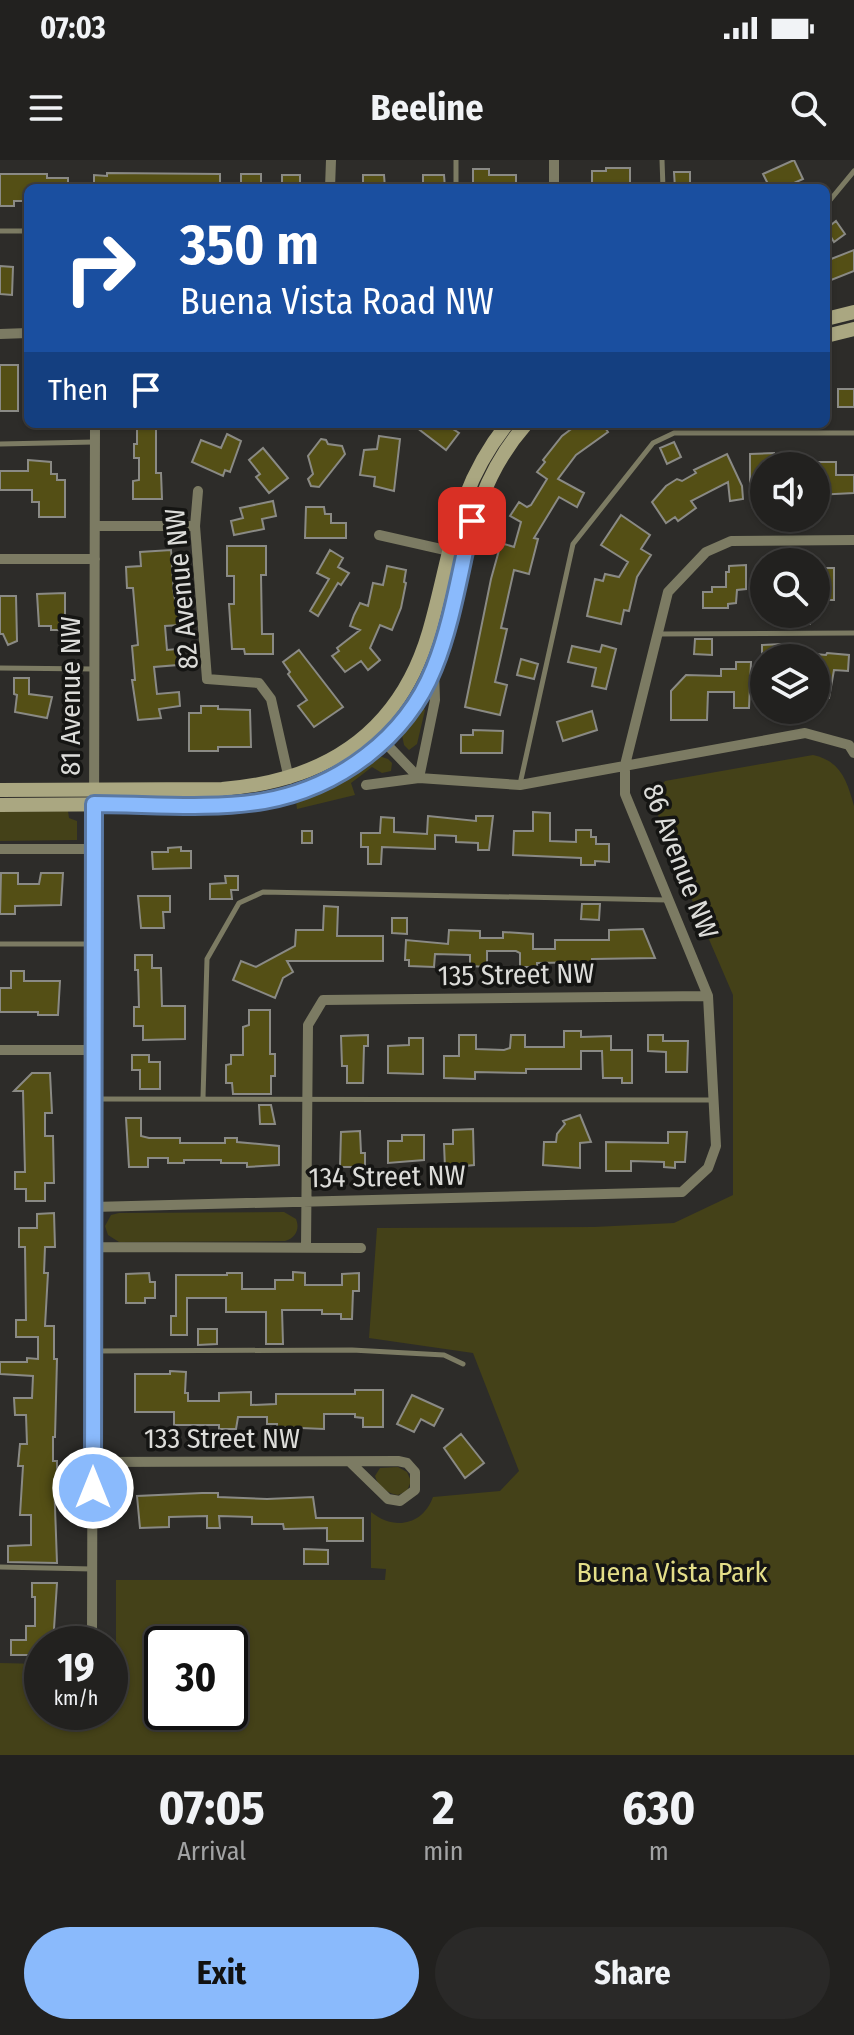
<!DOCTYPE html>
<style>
body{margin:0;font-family:"Fira Sans Condensed",sans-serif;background:#2a2928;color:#f1f3f6;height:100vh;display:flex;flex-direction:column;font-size:30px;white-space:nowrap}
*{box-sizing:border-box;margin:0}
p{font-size:26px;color:#a2a3a4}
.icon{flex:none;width:44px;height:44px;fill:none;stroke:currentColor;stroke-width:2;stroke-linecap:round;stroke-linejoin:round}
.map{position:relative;height:1595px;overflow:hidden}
.drawer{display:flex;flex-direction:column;background:#22211f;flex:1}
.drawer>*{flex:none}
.top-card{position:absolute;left:24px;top:24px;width:806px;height:244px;border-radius:12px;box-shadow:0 2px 6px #0004,0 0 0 2px #3f3e3d;background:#1a4fa0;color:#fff;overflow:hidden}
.buttons{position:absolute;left:750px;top:292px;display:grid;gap:16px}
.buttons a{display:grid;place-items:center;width:80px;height:80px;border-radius:50%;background:#22211f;box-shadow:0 2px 6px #0004,0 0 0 2px #3f3e3d;font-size:40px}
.speed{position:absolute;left:24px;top:1466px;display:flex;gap:16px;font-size:40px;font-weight:700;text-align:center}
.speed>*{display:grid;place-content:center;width:104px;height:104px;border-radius:50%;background:#22211f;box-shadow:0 2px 6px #0004,0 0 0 2px #3f3e3d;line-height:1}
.speed small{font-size:20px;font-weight:400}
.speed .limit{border:4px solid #111;border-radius:12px;background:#fff;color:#111}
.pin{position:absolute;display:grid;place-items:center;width:68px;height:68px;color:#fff;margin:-34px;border-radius:16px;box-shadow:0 4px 12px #0006}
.me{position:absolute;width:88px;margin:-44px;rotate:0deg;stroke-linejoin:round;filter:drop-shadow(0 0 6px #0008)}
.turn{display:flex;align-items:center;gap:28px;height:168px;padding:0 24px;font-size:36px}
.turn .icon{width:104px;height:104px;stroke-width:2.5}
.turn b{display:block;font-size:56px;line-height:68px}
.then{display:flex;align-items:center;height:76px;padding:0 24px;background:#0003;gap:16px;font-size:30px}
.eta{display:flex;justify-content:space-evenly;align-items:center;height:136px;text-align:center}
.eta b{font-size:48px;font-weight:700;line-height:56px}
.primary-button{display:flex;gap:16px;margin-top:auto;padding:16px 24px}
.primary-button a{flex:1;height:92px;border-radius:48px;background:#8abafc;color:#111;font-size:32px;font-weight:700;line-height:92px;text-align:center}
.primary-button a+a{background:#2a2928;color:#f1f3f6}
.status{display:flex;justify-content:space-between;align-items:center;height:56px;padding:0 40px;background:#22211f;direction:ltr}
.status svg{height:22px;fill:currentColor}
header{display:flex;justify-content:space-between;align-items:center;height:104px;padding:0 24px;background:#22211f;font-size:36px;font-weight:700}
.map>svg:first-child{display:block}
.green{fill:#444118;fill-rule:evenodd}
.building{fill:#544f15;stroke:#8a8a85;stroke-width:2}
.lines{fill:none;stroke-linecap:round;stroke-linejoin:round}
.lane{stroke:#7c7b63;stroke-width:5}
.street{stroke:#7c7b63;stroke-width:10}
.secondary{stroke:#aaa781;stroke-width:14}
.route-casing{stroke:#5a79a4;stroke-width:20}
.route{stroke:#8abafc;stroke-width:14}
.labels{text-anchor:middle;stroke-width:7;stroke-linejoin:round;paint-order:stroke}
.street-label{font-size:28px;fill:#dcdcd9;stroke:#151513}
.park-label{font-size:28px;fill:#e4de88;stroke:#151513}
</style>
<div class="status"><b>07:03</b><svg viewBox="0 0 49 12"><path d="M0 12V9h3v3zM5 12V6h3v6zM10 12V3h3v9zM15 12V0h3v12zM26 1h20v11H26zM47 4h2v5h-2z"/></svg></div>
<header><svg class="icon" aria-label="menu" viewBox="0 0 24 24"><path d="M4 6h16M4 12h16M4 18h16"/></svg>Beeline<svg class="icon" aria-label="search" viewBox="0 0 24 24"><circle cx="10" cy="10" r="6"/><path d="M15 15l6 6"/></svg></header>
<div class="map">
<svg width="854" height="1595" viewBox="0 0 854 1595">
<rect width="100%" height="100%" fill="#2d2c29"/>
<path class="green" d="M421,546L425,550L417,584L409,590L404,585L402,575Z
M813,595C841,601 847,621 854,646V1595H0V1503L42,1504V1552H110V1547L116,1546V1420H385L386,1409L371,1408V1352C394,1371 423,1365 433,1337L500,1331L519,1311L473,1193L369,1178L377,1068L594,1067L674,1063L733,1035V835L661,668L654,635L665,621ZM230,1484V1552H162V1484Z
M379,596L388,599L392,603L391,611L382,613L372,607L351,623L355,635L297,649L296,641L339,621Z
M68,651L69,658L77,661V680L0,681V652Z
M284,1052L296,1059C300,1069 296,1078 285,1081L119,1082L108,1075L105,1066L111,1055L119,1053Z
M398,1307L407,1312L411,1321L407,1331L398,1335C388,1334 377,1325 375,1316L380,1308Z"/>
<path class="building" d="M794,0L803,19L783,28H770L763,14Z
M606,8H630V25L592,28V11H606Z
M473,9H489V15H516V28H473Z
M674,12H690V28H675Z
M107,13L220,14V28H94V15L107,16Z
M0,14H47V18H68V28H28V41H14V46H0Z
M241,14H261V28H241Z
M282,15H300V28H282Z
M363,15H384L385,28H363Z
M423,15H444L445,28H423Z
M836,61L845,74L834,82L826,69Z
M854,90V111L826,122V101Z
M0,106L13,107L12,135L0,134Z
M0,205H18V251H0Z
M838,229H854V247H838Z
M412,264H457L453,269L459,273L446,290Z
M578,264H602L608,272L576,295L558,319L584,333L577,347L559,337L534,378L538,379L529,414L514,410L501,468L507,469L495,522L507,525L500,555L465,547L491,419L501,383L514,387L521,362L510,356L519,342L527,347L531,345L547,319L537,312L545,302L543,300L562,276Z
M137,267H156V313H161L162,339H133V321L139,320V298H134V284H137Z
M227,274L241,281L230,312L225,310L223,316L192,302L201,280L221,288Z
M379,276L400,279L394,331L374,326L375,317L360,315L364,290L377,289Z
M321,279L326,280L328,284L342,286L345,294L319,327L311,326L308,319L313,314L308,296Z
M674,282L681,297L667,304L660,288Z
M263,288L288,318L269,333L256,317L260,314L249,300Z
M774,293L775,306H764V335L750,329V294Z
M727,294L742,326L743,339L730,341L728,322L691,341L696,348L678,361L675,357L666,363L652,342L666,326L677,319L682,321L696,313L694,310Z
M28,300L51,302V314H57V320H65V357H39V342H32V330H0V311H28Z
M816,302H836V315H854V333L816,335Z
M273,341L276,356L262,359L264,369L234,375L231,361L243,358L240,348Z
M306,347H324L325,354H331V363H346V378H305Z
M621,355L650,375L641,389L651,395L637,417L629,451L624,450L621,464L587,456L595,419L603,421L605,414L619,417L628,402L601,385Z
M227,386H266V415H261L262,474H273V494H245L244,489H232L229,444H234V416H227Z
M171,390L174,434L176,444H179L180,465L165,466L167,490L177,489L178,505L154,507L157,534L179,532L180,546L159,549L161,558L138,560L132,520H135L132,486L138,485L133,428H127L126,407L141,406L140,392Z
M330,390L343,398L338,407L349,413L341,425L338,423L318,456L310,451L329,419L317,413Z
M746,405V429L737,430L736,443L728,444V448H703V432H712V427H726V412H729V406Z
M387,406L406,410L404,422L406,423L401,448L392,470L380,465L370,488L380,500L368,510L361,501L345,512L332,496L339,491L337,488L360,470L350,466L354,455L360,443L368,446L373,423L383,425Z
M816,408H834V440H816Z
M65,433V470H51V466H39L37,434Z
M0,436H16L17,481L8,485L3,474H0Z
M795,454H810V464H795Z
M695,479H712V495L694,494Z
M782,484V498H762V485Z
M602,485L616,489L606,529L592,526L596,508L568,502L572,486L600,492Z
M299,490L343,547L314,567L298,546L307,540L288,514L290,512L283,502Z
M827,493L849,495L848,511L834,510L829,538L817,537L818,525L816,524V494L826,495Z
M521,499L538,504L534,519L517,515Z
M736,502H751L749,548H734V532H708L707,560H671V531L686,515L721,516V509H736Z
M14,518H29V534L52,537L47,558L15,552L17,535L14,534Z
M201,546H218V549L250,550L251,587H218V591H189V553H201Z
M592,551L597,570L563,581L557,562Z
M473,570L503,571L502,593H461V575H473Z
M533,652L550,653V681L576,682V670H591V677H596V684H609V702L595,701V705H581V698L513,695L514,671H533Z
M428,656L476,661V656H493L489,690H478V683L456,682V676L435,675V689L382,687L381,704H368V687H361V673H380L381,657L394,658V672L427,674Z
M302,671H312V683H302Z
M181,687V691H191V708L153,709L152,692H168V688Z
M1,713H18V724H39L41,713H63L61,745L15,746V754H0Z
M225,716H238V730H231L232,739H210V724L226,723Z
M138,736H170V752H163L164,768H141Z
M582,744H600L599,760L581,759Z
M324,746L338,747L337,776H383V801H287L293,812L283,818L275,838L233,820L241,801L256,807L295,786L296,770H323Z
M392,758H407V774L392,773Z
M643,769L655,798L592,799V802L537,803V807H520V793L516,791H487V807L470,806V795L435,794L434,807L409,806V800H405L406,780L448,784L449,770L480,771V778H503V772L533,774V789H555V780H609V770Z
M135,795H152V808H161L162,846H185V879L143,880V866H134V847H139L138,810H135Z
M11,811H24V821H60L58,855H38V852H0V828H11Z
M249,850H270V894H275V916H271V934H233L232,923H226V905L231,904V895H243V867L249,865Z
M564,871H581V877L611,876V890H632V923H622V918H603L602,891H581V909H526V913L475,912V919L444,918V896H459V875H476V889L504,890L510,888L511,875H525V887H564Z
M368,875V886H364L363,923H347V906H342L341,876Z
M648,875H663V881H688L687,912H666V892L648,891Z
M409,878H423V914L388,913V886L409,885Z
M132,895H149V902H160V929H140V910H132Z
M32,913H50L52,953H45V976H53L54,1023H45V1041H26V1029H15V1012H25L23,931H14Z
M259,945H271L275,964H260Z
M580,955L591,982L580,983V1008L543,1005L544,982H556L557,974L565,964L563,961Z
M126,958H141V976L149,978H180V983H225V978H237V982L279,986V1005L247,1007V1003H221V1000H184V1003H168V998H148V1007H129Z
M473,969L474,1005L445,1008L444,984H453V970Z
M360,971L361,993H365V1007H340L341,972Z
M668,972H687L685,1002H675V1008L664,1007V1002L631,1001V1011H606V982L668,983Z
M402,975H424V1000L388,1003V981H402Z
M54,1053L55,1087H45L44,1113H48L45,1166H54V1199H57L55,1277H53V1301H57V1319H54L57,1403L8,1402V1386L31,1385V1355H20L23,1306H18L20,1284H27L26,1255H15L14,1238H32L33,1216L0,1214V1202H27V1198L38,1199V1177H16V1160H26L25,1087H19V1068H37V1054Z
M293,1112L305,1113V1125H342V1114L359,1113V1131H353L352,1159H341V1154H322V1150H282L283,1184H266V1152H226V1138H187V1175H171V1156H176V1115H227V1113H242V1129H275V1120H293Z
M149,1113L150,1122H155V1138H145V1143H126V1114Z
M198,1169H217V1184L198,1185Z
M170,1211L186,1212L185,1233H188V1241H219V1233L251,1232V1245L276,1244V1234H355V1230H383V1267H363V1258L355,1257V1254H324V1269L277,1267V1264H267V1257H238L236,1269H219V1265H174V1252H135V1214H170Z
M412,1235L443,1249L434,1266L421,1259L414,1272L397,1264Z
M461,1274L484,1303L465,1318L444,1288Z
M202,1333H218V1337L267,1339L313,1337L316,1358H363V1381H327V1368L284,1369L283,1364H252V1357L219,1356L220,1368H207V1356L169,1357V1367L140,1368L137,1336Z
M304,1389L328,1390V1404H304Z
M32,1423H57L53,1484H42V1495H11V1480H26V1466H35V1437H32Z"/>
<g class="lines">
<path class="lane" d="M662,0L663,28
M456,28V0
M826,45L854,11
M0,71H28
M0,284L94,282
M659,474L854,473
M0,508L93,509
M520,624L573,384L653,283L674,273H854
M0,784H94
M203,938L207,799L239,743L263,732L668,740
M95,939L713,940
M94,1191L352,1190L444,1195L463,1204
M0,1407L92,1409"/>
<path class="street" d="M554,0V28
M330,28L331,0
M0,174L28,173
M198,331L195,366L207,519L259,523L271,539L289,619
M95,366H195
M379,375L454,392
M0,399H95
M372,569L419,618
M419,618L435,540L434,510
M366,625L419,618L520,625L805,573L849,585L854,593
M0,689H94
M0,890H94
M93,1047L682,1032L708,1008L716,986L708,836L625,634V605L668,432L706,392L731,381L854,380
M93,1087L361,1088
M306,1087L308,865L323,840L708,836
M94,1302L398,1301L407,1303L415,1312V1330L400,1341L388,1339L351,1303
M92,1481L95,264"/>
<path class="secondary" d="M826,159L854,152
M826,176L854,169
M0,630L222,629C325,621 399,574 429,472C452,393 453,332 507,264
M0,645C51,645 101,644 152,644C188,644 225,647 261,641C356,627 425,555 448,465C467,391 473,324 526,264"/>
</g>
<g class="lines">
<g class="route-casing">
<path id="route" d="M93,1328L94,644C149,644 211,650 264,641C338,628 406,578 434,508C453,461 460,409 472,361"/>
</g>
<use href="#route" class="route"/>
</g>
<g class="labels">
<g class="street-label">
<text transform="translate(181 429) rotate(-95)" y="10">82 Avenue NW</text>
<text transform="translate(70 536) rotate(-90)" y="10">81 Avenue NW</text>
<text transform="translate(681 701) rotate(69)" y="10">86 Avenue NW</text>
<text transform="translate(516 814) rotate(-1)" y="10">135 Street NW</text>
<text transform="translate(387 1016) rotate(-1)" y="10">134 Street NW</text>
<text x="222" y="1288">133 Street NW</text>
</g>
<g class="park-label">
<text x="672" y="1422">Buena Vista Park</text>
</g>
</g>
</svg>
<div class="buttons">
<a><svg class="icon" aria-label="sound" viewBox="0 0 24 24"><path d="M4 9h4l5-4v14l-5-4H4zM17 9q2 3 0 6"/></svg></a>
<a><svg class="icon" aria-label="search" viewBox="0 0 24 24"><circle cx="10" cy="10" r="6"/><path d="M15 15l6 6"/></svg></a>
<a><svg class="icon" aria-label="layers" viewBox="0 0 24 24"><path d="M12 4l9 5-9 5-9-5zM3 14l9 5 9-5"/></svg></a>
</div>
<div class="speed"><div>19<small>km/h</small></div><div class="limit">30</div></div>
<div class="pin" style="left:472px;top:361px;background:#d93025"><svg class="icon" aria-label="arrive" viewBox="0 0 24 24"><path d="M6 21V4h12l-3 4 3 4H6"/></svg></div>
<svg class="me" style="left:93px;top:1328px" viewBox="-20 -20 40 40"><circle r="17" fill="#8abafc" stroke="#fff" stroke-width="3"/><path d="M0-11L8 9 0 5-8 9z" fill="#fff"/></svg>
<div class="top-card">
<div class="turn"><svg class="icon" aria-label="right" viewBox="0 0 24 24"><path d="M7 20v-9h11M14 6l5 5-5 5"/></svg><div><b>350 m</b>Buena Vista Road NW</div></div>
<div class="then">Then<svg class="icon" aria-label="arrive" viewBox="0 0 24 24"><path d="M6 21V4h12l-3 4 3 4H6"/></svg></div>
</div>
</div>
<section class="drawer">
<div class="eta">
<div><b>07:05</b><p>Arrival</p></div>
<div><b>2</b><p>min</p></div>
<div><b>630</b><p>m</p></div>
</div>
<div class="primary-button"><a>Exit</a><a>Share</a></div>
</section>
